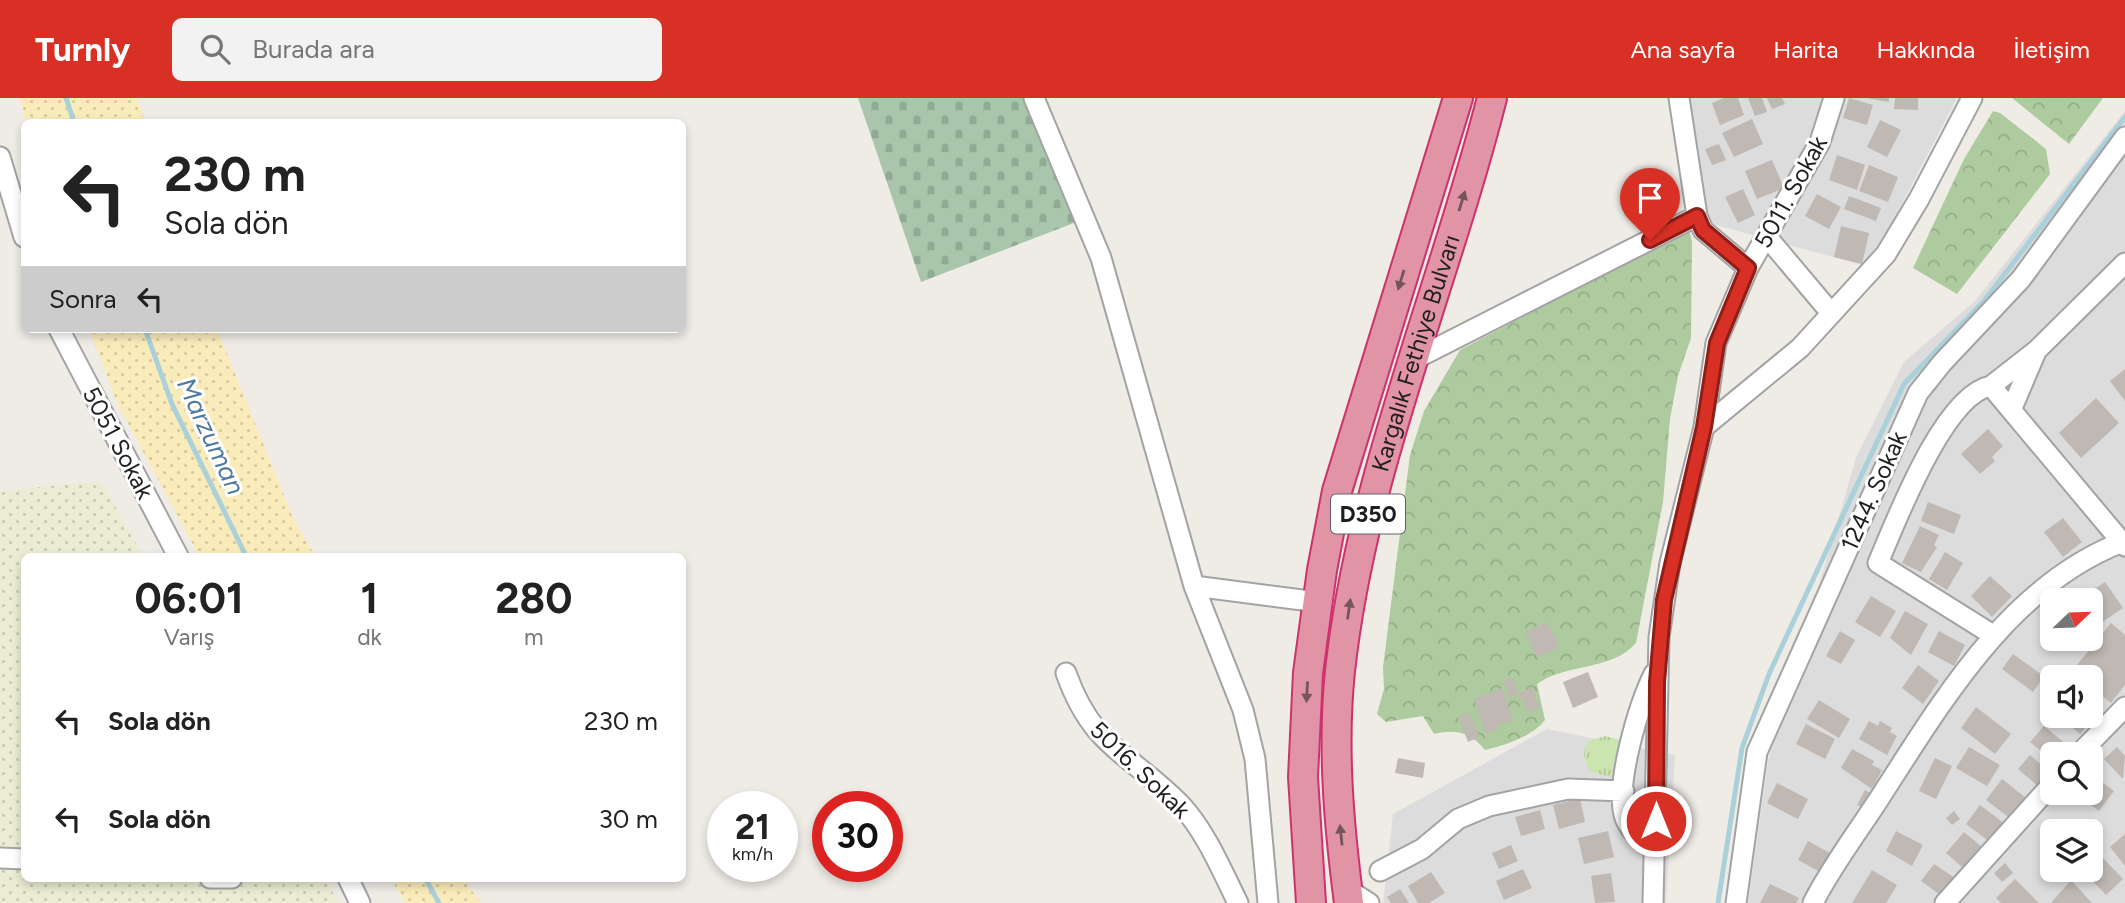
<!DOCTYPE html>
<html lang="tr">
<meta charset="utf-8">
<style>
body{margin:0;font-family:Figtree,sans-serif;background:#f2f2f2;color:#222;height:100vh;display:flex;flex-direction:column;font-size:26px;white-space:nowrap}
*{box-sizing:border-box;margin:0}
p{font-size:23px;color:#767676}
.icon{flex:none;width:38px;height:38px;fill:none;stroke:currentColor;stroke-width:2;stroke-linecap:round;stroke-linejoin:round}
.map{position:relative;flex:1;overflow:hidden}
.panel{position:absolute;left:21px;top:455px;width:665px;height:329px;display:flex;flex-direction:column;background:#fff;border-radius:10px;box-shadow:0 4px 10px #0003}
.panel>*{flex:none}
.top-card{position:absolute;left:21px;top:21px;width:665px;height:214px;border-radius:10px;box-shadow:0 4px 10px #0003;background:#fff;color:#222;overflow:hidden}
.needle{width:46px;rotate:67deg}
.tools{position:absolute;left:2040px;top:490px;display:grid;gap:14px}
.tools a{display:grid;place-items:center;width:63px;height:63px;border-radius:10px;background:#fff;box-shadow:0 4px 10px #0003;font-size:35px}
.speed{position:absolute;left:707px;top:693px;display:flex;gap:14px;font-size:35px;font-weight:700;text-align:center}
.speed>*{display:grid;place-content:center;width:91px;height:91px;border-radius:50%;background:#fff;box-shadow:0 4px 10px #0003;line-height:1}
.speed small{font-size:18px;font-weight:400}
.speed .limit{border:10px solid #d22;background:#fff;color:#111}
.pin{position:absolute;display:grid;place-items:center;width:60px;height:60px;color:#fff;margin:-72px -30px;border-radius:50% 50% 50% 0;rotate:-45deg;box-shadow:0 0 7px #0007}
.pin .icon{rotate:45deg}
.me{position:absolute;width:77px;margin:-38px;rotate:0deg;stroke-linejoin:round;filter:drop-shadow(0 0 5px #0008)}
.turn{display:flex;align-items:center;gap:24px;height:147px;padding:0 28px;font-size:32px}
.turn .icon{width:91px;height:91px;stroke-width:2.5}
.turn b{display:block;font-size:49px;line-height:60px}
.then{display:flex;align-items:center;height:66px;padding:0 28px;background:#0003;gap:14px;font-size:26px}
.eta{display:flex;justify-content:space-evenly;align-items:center;height:119px;text-align:center}
.eta b{font-size:42px;font-weight:700;line-height:49px}
ul{padding:0;list-style:none}
li{display:flex;align-items:center;gap:21px;height:98px;padding:0 28px}
li div{flex:1}
li b{display:block;font-size:26px}
li em{font-style:normal}
header{display:flex;align-items:center;gap:42px;box-sizing:border-box;height:98px;padding:0 35px;background:#d93025;color:#fff}
header strong{font-size:33px}
nav{display:flex;gap:38px;margin-inline-start:auto;font-size:24px}
.search{width:490px;height:63px;background:#f2f2f2;display:flex;align-items:center;gap:18px;box-sizing:border-box;padding:0 24px;border-radius:10px;color:#767676;font-size:26px}
.map>svg:first-child{display:block}
.residential{fill:#dddcdc;fill-rule:evenodd}
.farmland{fill:url(#farmland-dots)}
.grass{fill:url(#grass-tufts)}
.forest{fill:url(#forest-crowns)}
.sand{fill:url(#sand-dots)}
.cemetery{fill:url(#cemetery-stones)}
.lines{fill:none;stroke-linecap:round;stroke-linejoin:round}
.stream{stroke:#aad0d9;stroke-width:5}
.building{fill:#bfb8b3}
.minor-casing{stroke:#a3a3a3;stroke-width:23}
.highway-casing{stroke:#ce326d;stroke-width:32}
.minor{stroke:#fff;stroke-width:19}
.highway{stroke:#e194a5;stroke-width:28}
.oneway{fill:#76545b}
.route-casing{stroke:#8d1f18;stroke-width:18}
.route{stroke:#d93025;stroke-width:12}
.labels{text-anchor:middle;stroke-width:6;stroke-linejoin:round;paint-order:stroke}
.shield{fill:#fff;stroke:#626262;stroke-width:2}
.shield-label{font-size:23px;font-weight:bold;fill:#1f1f1f}
.street-label{font-size:24px;fill:#1f1f1f;stroke:#fff}
.water-label{font-size:26px;font-style:italic;fill:#4f7aa0;stroke:#fff}
</style>
<header>
<strong>Turnly</strong>
<div class="search"><svg class="icon" aria-label="search" viewBox="0 0 24 24"><circle cx="10" cy="10" r="6"/><path d="M15 15l6 6"/></svg>Burada ara</div>
<nav><a>Ana sayfa</a><a>Harita</a><a>Hakkında</a><a>İletişim</a></nav>
</header>
<div class="map">
<svg width="2125" height="805" viewBox="0 0 2125 805">
<defs>
<pattern id="farmland-dots" width="8" height="8" patternUnits="userSpaceOnUse" patternTransform="scale(1.75)"><rect width="8" height="8" fill="#ebecd3"/><path d="M2 2h.1M6 6h.1" fill="none" stroke="#c9cab5" stroke-width="1.8" stroke-linecap="round"/></pattern>
<pattern id="grass-tufts" width="24" height="20" patternUnits="userSpaceOnUse" patternTransform="scale(1.75)"><rect width="24" height="20" fill="#cce5b0"/><path d="M3 7l-1-3M5 7V3M7 7l1-3M15 17l-1-3M17 17v-4M19 17l1-3" fill="none" stroke="#afc497"/></pattern>
<pattern id="forest-crowns" width="20" height="18" patternUnits="userSpaceOnUse" patternTransform="scale(1.75)"><rect width="20" height="18" fill="#adcb9e"/><path d="M2 6a3 3 0 1 1 6 0M12 15a3 3 0 1 1 6 0" fill="none" stroke="#94ae88"/></pattern>
<pattern id="sand-dots" width="8" height="8" patternUnits="userSpaceOnUse" patternTransform="scale(1.75)"><rect width="8" height="8" fill="#faebba"/><path d="M2 2h.1M6 6h.1" fill="none" stroke="#d6c99f" stroke-width="1.8" stroke-linecap="round"/></pattern>
<pattern id="cemetery-stones" width="16" height="16" patternUnits="userSpaceOnUse" patternTransform="scale(1.75)"><rect width="16" height="16" fill="#a9c6ac"/><path d="M2 7V4a2 2 0 0 1 4 0v3zM10 15v-3a2 2 0 0 1 4 0v3z" fill="#91aa94"/></pattern>
</defs>
<rect width="100%" height="100%" fill="#efece6"/>
<path class="residential" d="M1672,0H1957L1869,169L1712,126Z
M2125,13V805H1748L1768,663L1856,360L1904,264L1975,203ZM2053,502H2091V541H2053ZM2053,579H2091V618H2053ZM2053,656H2091V695H2053ZM2053,733H2091V772H2053Z
M1547,631L1675,657L1666,805H1383L1393,716Z"/>
<path class="farmland" d="M101,383L143,458H24V780L325,781L339,805H0V393Z"/>
<path class="grass" d="M1606,638L1621,642L1620,675L1611,679L1591,674C1584,663 1581,655 1588,643Z"/>
<path class="forest" d="M2012,0H2103L2069,46Z
M1993,13L2000,15L2046,51L2050,76L1957,196L1913,170L1964,61Z
M1689,131L1692,144L1691,240L1678,278L1670,321L1663,404L1636,545C1612,573 1566,565 1537,586L1545,622C1533,638 1504,648 1485,652C1470,634 1456,631 1434,636L1423,618L1386,624L1377,616L1384,591L1383,569L1410,357L1424,313L1460,252Z"/>
<path class="sand" d="M20,0H137L145,24H26Z
M89,231H217L293,420L315,458H199L118,307Z
M391,781H463L481,805H406Z"/>
<path class="cemetery" d="M858,0H1031L1084,121L921,184Z"/>
<g class="lines">
<path class="stream" d="M66,0L74,24
M145,231L172,306L246,458
M425,780L439,805
M1718,805L1742,650L1769,576L1904,286L1984,203L2125,19"/>
</g>
<path class="building" d="M1724,0H1738L1744,17L1720,27L1712,5Z
M1748,0H1762L1767,14L1755,18Z
M1767,0H1782L1785,6L1772,11Z
M1849,0L1873,7L1867,27L1843,20Z
M1866,0H1889V4Z
M1895,0H1918V12L1894,11Z
M1752,21L1763,46L1734,59L1722,35Z
M1880,22L1901,32L1887,59L1867,49Z
M1719,46L1726,62L1712,67L1705,51Z
M1837,57L1865,67L1857,92L1829,82Z
M1772,62L1784,90L1757,101L1745,73Z
M1869,67L1898,79L1888,104L1859,93Z
M1743,91L1755,117L1738,125L1725,99Z
M1817,96L1841,109L1829,131L1805,118Z
M1849,98L1881,110L1876,123L1844,111Z
M1841,128L1869,135L1862,166L1834,159Z
M2125,271V303L2110,283Z
M2096,300L2119,325L2081,360L2059,335Z
M1988,331L2003,348L1992,359L1995,363L1980,376L1961,356Z
M1928,404L1961,417L1954,436L1921,423Z
M2063,420L2082,444L2063,459L2044,434Z
M1920,428L1939,437L1934,447L1937,449L1921,474L1902,465Z
M1945,454L1963,465L1947,492L1929,481Z
M1990,478L2012,498L1992,519L1971,498Z
M2105,484L2123,510L2101,525L2091,511V502L2083,499Z
M1871,498L1896,513L1880,539L1855,524Z
M1905,513L1928,526L1911,557L1890,540Z
M1547,524L1560,549L1537,560L1525,534Z
M2111,525L2125,537V587L2111,605L2091,589V579H2080L2072,573Z
M1840,533L1855,542L1841,566L1826,558Z
M1939,533L1965,547L1954,568L1928,554Z
M2013,556L2044,578L2033,594L2002,571Z
M1918,567L1939,583L1923,606L1902,590Z
M1588,574L1598,599L1573,610L1563,584Z
M1513,580L1519,597L1509,600L1504,583Z
M1531,589L1540,609L1528,615L1519,595Z
M1502,590L1513,623L1497,627L1498,631L1486,637L1474,601Z
M1819,602L1850,621L1839,640L1807,621Z
M1976,609L2011,636L1995,656L1961,630Z
M1469,614L1480,639L1468,644L1458,619Z
M2058,618H2087L2092,621L2080,636Z
M1869,623L1878,628L1880,623L1892,630L1890,634L1897,638L1887,657L1859,641Z
M1806,626L1835,641L1825,661L1796,646Z
M2044,628L2067,647L2059,656H2053V663L2030,644Z
M1969,649L2000,667L1987,688L1956,670Z
M2117,649L2125,658L2123,681L2104,661Z
M1852,651L1874,663L1872,667L1882,672L1872,691L1841,670Z
M2030,657L2052,676L2040,690L2018,671Z
M1398,660L1425,665L1423,680L1395,675Z
M1935,660L1952,668L1936,701L1919,693Z
M2091,676L2114,693L2099,713L2075,695H2091Z
M2002,681L2031,704L2015,724L1986,702Z
M1777,685L1808,701L1798,721L1767,705Z
M1865,692L1874,697L1867,711L1857,707Z
M1580,700L1585,724L1559,731L1553,707Z
M1980,707L2009,729L1995,748L1966,726Z
M1540,712L1545,731L1521,738L1515,719Z
M1954,713L1960,721L1952,727L1946,720Z
M1608,733L1614,759L1584,766L1578,740Z
M1896,733L1923,747L1912,768L1886,753Z
M1964,734L1988,754L1970,776L1946,755Z
M2125,736V768L2110,749Z
M1808,743L1830,755L1820,774L1798,762Z
M1511,747L1518,763L1499,771L1492,755Z
M2102,759L2123,781L2106,797L2085,775Z
M2005,765L2013,775L2002,784L1994,775Z
M1934,766L1955,780L1942,798L1921,783Z
M1523,771L1532,790L1504,802L1496,783Z
M1872,772L1897,787L1886,805H1852Z
M1431,774L1445,795L1429,805H1418L1408,788Z
M1611,775L1615,804L1595,805L1591,778Z
M2015,781L2039,805H2001L1996,800Z
M2071,782L2092,805H2051Z
M1770,786L1799,800L1796,805H1760Z
M1400,791L1409,805H1391L1387,799Z"/>
<g class="lines">
<g class="minor-casing">
<path id="minor" d="M1034,0L1101,160L1194,488L1318,504
M1679,0L1697,118L1703,132L1748,170
M0,59L24,139
M1767,139L1831,215
M59,231L178,458
M1413,262L1697,118
M1991,288L2037,252L2125,165
M2012,310L2035,256
M1704,329L1800,250L1886,156L1919,101L1972,0
M1194,488L1243,612L1255,661L1268,805
M1993,537L1878,465C1896,423 1944,296 1991,288L2125,448
M1066,575C1093,651 1130,655 1181,707C1206,734 1222,773 1238,805
M1654,576C1639,606 1614,688 1625,720C1631,735 1643,743 1656,750
M2079,656L2125,609
M0,760L24,761
M1380,773L1422,751L1458,721L1489,708L1568,691L1624,693
M210,780H232
M348,780L360,805
M1347,791L1369,805
M1653,805L1659,539L1670,465L1704,329L1716,245L1748,170L1820,44L1834,0
M1736,805L1757,654L1918,295L1942,265L2021,181L2125,39
M1813,805C1831,769 1857,735 1879,701C1943,602 2010,486 2125,443
M1945,805L2053,685"/>
</g>
<g class="highway-casing">
<g id="highway">
<path d="M1311,805L1303,679L1308,575L1322,472L1337,393L1458,0"/>
<path id="s1" d="M1349,805C1339,728 1332,650 1340,573C1362,375 1443,192 1492,0"/>
</g>
</g>
<use href="#minor" class="minor"/>
<use href="#highway" class="highway"/>
</g>
<defs><path id="oneway-solid" d="M-6-.8H1V-3.2L6.5 0L1 3.2V.8H-6Z" transform="scale(1.75)"/></defs>
<g class="oneway">
<use href="#oneway-solid" transform="translate(1462 103) rotate(-73)"/>
<use href="#oneway-solid" transform="translate(1401 182) rotate(107)"/>
<use href="#oneway-solid" transform="translate(1349 511) rotate(-82)"/>
<use href="#oneway-solid" transform="translate(1307 594) rotate(93)"/>
<use href="#oneway-solid" transform="translate(1341 737) rotate(-96)"/>
</g>
<g class="lines">
<g class="route-casing">
<path id="route" d="M1650,142L1697,118L1703,132L1748,170L1717,245L1704,329L1664,502L1657,584L1656,723"/>
</g>
<use href="#route" class="route"/>
</g>
<g class="labels">
<rect class="shield" x="1331" y="396.5" width="74" height="39" rx="5"/>
<g class="shield-label">
<text x="1368" y="424">D350</text>
</g>
<g class="street-label">
<text transform="translate(1791 94) rotate(-61)" y="8">5011. Sokak</text>
<text dy="8" stroke="none"><textPath href="#s1" startOffset="560">Kargalık Fethiye Bulvarı</textPath></text>
<text transform="translate(118 345) rotate(62)" y="8">5051 Sokak</text>
<text transform="translate(1874 393) rotate(-66)" y="8">1244. Sokak</text>
<text transform="translate(1140 672) rotate(44)" y="8">5016. Sokak</text>
</g>
<g class="water-label">
<text transform="translate(211 338) rotate(65)" y="9">Marzuman</text>
</g>
</g>
</svg>
<div class="tools">
<a><svg class="needle" viewBox="-14 -14 28 28"><path d="M0-13l5 13h-10z" fill="#e53935"/><path d="M0 13l5-13h-10z" fill="#767676"/></svg></a>
<a><svg class="icon" aria-label="sound" viewBox="0 0 24 24"><path d="M4 9h4l5-4v14l-5-4H4zM17 9q2 3 0 6"/></svg></a>
<a><svg class="icon" aria-label="search" viewBox="0 0 24 24"><circle cx="10" cy="10" r="6"/><path d="M15 15l6 6"/></svg></a>
<a><svg class="icon" aria-label="layers" viewBox="0 0 24 24"><path d="M12 4l9 5-9 5-9-5zM3 14l9 5 9-5"/></svg></a>
</div>
<div class="speed"><div>21<small>km/h</small></div><div class="limit">30</div></div>
<div class="pin" style="left:1650px;top:142px;background:#d93025"><svg class="icon" aria-label="arrive" viewBox="0 0 24 24"><path d="M6 21V4h12l-3 4 3 4H6"/></svg></div>
<svg class="me" style="left:1656px;top:723px" viewBox="-20 -20 40 40"><circle r="17" fill="#d93025" stroke="#fff" stroke-width="3"/><path d="M0-11L8 9 0 5-8 9z" fill="#fff"/></svg>
<div class="top-card">
<div class="turn"><svg class="icon" aria-label="left" viewBox="0 0 24 24"><path d="M17 20v-9H6M10 6l-5 5 5 5"/></svg><div><b>230 m</b>Sola dön</div></div>
<div class="then">Sonra<svg class="icon" aria-label="left" viewBox="0 0 24 24"><path d="M17 20v-9H6M10 6l-5 5 5 5"/></svg></div>
</div>
<section class="panel">
<div class="eta">
<div><b>06:01</b><p>Varış</p></div>
<div><b>1</b><p>dk</p></div>
<div><b>280</b><p>m</p></div>
</div>
<ul>
<li><svg class="icon" aria-label="left" viewBox="0 0 24 24"><path d="M17 20v-9H6M10 6l-5 5 5 5"/></svg><div><b>Sola dön</b></div><em>230 m</em></li>
<li><svg class="icon" aria-label="left" viewBox="0 0 24 24"><path d="M17 20v-9H6M10 6l-5 5 5 5"/></svg><div><b>Sola dön</b></div><em>30 m</em></li>
</ul>
</section>
</div>
